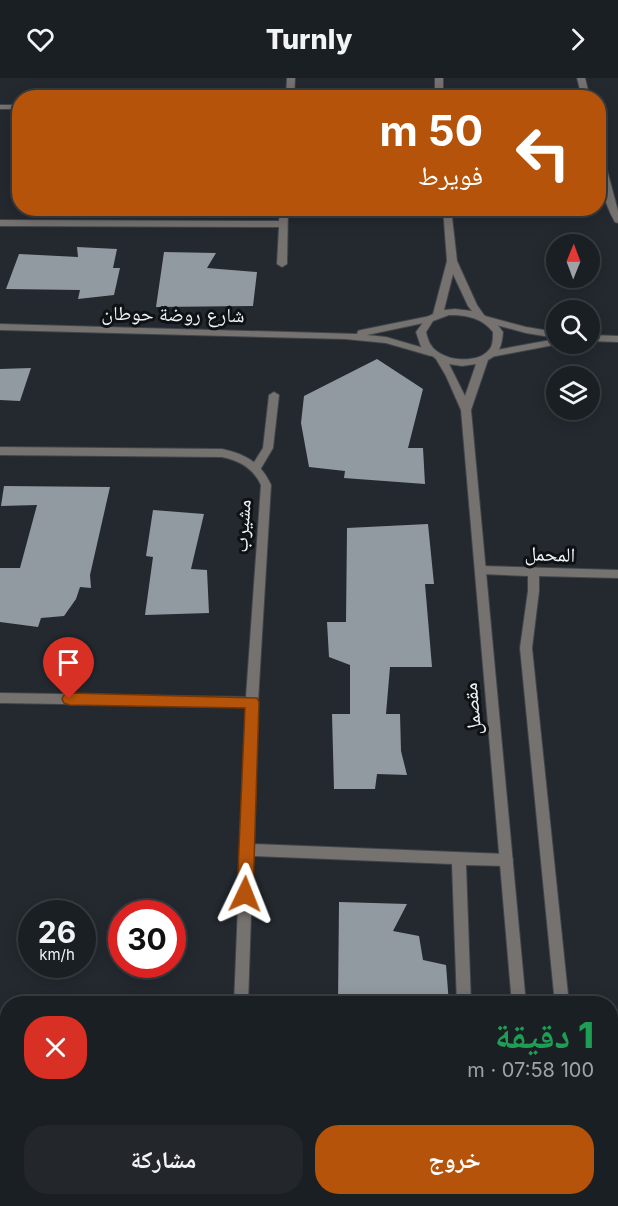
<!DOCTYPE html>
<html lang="ar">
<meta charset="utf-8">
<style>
body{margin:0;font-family:Inter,"Noto Naskh Arabic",sans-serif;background:#23272b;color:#f1f3f6;direction:rtl;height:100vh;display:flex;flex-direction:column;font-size:22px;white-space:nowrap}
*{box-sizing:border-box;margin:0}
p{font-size:20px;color:#9fa2a6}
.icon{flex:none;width:33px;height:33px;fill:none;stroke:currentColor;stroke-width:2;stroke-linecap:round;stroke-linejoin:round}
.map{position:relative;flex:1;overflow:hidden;direction:ltr}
.sheet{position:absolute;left:0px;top:918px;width:618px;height:210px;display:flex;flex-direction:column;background:#1a1f23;border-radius:24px 24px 0 0;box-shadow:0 3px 15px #0003,0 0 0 2px #383d41;direction:rtl}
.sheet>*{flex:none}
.banner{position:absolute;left:12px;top:12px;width:594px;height:126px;border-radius:24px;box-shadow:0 3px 15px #0003,0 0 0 2px #383d41;direction:rtl;background:#b45309;color:#fff;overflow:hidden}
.needle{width:39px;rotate:1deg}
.tools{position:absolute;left:546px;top:156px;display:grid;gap:12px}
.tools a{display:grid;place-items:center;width:54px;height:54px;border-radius:50%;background:#1a1f23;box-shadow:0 3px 15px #0003,0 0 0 2px #383d41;font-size:30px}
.speed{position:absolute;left:18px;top:822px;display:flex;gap:12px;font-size:30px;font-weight:700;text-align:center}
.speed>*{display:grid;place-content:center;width:78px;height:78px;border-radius:50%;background:#1a1f23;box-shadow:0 3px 15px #0003,0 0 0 2px #383d41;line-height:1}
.speed small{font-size:15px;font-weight:400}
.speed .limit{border:9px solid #d22;background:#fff;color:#111}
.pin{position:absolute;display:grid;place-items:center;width:51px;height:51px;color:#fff;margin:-62px -26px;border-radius:50% 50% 50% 0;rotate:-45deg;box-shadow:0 0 6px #0007}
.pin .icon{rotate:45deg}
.me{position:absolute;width:66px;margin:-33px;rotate:2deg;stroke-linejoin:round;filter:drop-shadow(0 0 4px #0008)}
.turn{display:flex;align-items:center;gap:21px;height:126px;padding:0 24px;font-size:27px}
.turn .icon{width:78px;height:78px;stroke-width:2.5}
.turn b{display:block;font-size:42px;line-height:51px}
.round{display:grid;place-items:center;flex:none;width:63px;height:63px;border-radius:24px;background:#23272b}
.headline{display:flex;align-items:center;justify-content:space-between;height:102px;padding:0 24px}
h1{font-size:36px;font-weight:800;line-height:45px;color:#1e9e55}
.action{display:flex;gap:12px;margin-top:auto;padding:12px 24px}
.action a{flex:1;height:69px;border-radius:24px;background:#b45309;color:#fff;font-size:24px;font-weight:800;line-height:69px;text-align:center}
.action a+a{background:#23272b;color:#f1f3f6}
header{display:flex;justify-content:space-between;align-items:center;height:78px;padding:0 24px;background:#1a1f23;font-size:27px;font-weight:800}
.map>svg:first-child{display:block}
.building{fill:#929aa1}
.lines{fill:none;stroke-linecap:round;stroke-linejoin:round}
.service-casing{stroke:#3f454b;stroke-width:2}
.minor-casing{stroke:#3f454b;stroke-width:2}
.tertiary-casing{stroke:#3f454b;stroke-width:2}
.service{fill:#767270;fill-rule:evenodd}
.minor{fill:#767270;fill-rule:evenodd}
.tertiary{fill:#767270;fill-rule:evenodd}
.route{fill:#b45309;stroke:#753606;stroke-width:1.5}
.labels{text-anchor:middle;stroke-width:6;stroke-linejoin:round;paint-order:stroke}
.street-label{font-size:20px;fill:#eef2f6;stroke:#0f1214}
</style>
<header><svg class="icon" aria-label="forward" viewBox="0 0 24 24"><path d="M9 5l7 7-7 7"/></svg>Turnly<svg class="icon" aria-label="heart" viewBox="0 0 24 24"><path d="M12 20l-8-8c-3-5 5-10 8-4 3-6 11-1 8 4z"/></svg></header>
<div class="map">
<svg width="618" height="1128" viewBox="0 0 618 1128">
<rect width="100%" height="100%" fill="#23292f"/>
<path class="building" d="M77,169L117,171L113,190H120L114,217L78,221L80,212L6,211L19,176L78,179Z
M164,174L216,175L207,190L257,194L253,228L156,229Z
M377,281L423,311L408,370H423L425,406L344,400L345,393L309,389L301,345L304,318Z
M31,290L20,323L0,322V291Z
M4,408L110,409L90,497L91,510L80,509L76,521L64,538L41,540L38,549L0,544V490H20L37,427L1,428Z
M153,432L204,436L191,491L207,492L209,535L145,537L153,479L146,478Z
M428,446L434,506H425L432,589H390L386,636H400L401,673L407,697L377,696L375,711H334L332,636H350V587L329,579L327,544H346L347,450Z
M339,824L407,826L393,853L419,858L423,882L446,887L449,926H338Z"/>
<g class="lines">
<g class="service-casing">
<path id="service" d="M274,314L279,317L273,370L260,392L256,393L251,389L263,370L269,317Z"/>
</g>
<g class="minor-casing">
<path id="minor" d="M287,0H295L294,20H286Z
M577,0H585L590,20H582Z
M0,27H20V31H0Z
M598,71L602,73L618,133V145L615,144C602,122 598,95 598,71Z
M280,130H288L287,186L282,189L277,186L279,149L0,148V142L279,143Z
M430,238L433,239V243L367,257L386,259L434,273V277L431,278L386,265L345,261L0,252V246L357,256L358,253L361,252Z
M485,238L526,249L556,254V260L526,255L482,243V239Z
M590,257L618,258V264L590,263Z
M556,261V266H559L491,279L486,276L491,273Z
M0,369L222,371C246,376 261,385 271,407L258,624L254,766L506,776L511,778L513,782L511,786L506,788L466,787L471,926H457L452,786L253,778L248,926H234L246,629L0,625V615L246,619L261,407C253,390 240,383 222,379L0,377Z
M482,488L618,492V500L539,498V513L532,570L569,926H555L520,570L528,513V498L482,496L476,492Z
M0,957H8V971H0Z
M224,1120H240V1128H224Z
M464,1120H480V1128H464Z
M573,1120H589L590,1128H574Z"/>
</g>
<g class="tertiary-casing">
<path id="tertiary" d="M435,0H443V20H435Z
M443,130H451L457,183L477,227L484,237L497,246L503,254C502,266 500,276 488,282L471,332L526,926H512L461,332L446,298L436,281L421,269L416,254L427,239L433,236L447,183ZM453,196L468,228L472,233L455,231L444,232ZM449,237C467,237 482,240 493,254C493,259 493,265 491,269C482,285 452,284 438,274C430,269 428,262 426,254L433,243ZM449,286L462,288L476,286L465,318Z
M527,1120H543L544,1128H528Z"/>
</g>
<use href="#service" class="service"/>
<use href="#minor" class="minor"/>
<use href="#tertiary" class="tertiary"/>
</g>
<path class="route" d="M69,615L257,620L259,624L253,816L251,821L245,823L240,821L237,816L245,630L69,627L64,625L62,621L64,617Z"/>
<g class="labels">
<g class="street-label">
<text transform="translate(173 236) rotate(1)" y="7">شارع روضة حوطان</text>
<text transform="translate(242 448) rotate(-86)" y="7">مشيرب</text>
<text transform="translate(550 476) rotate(2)" y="7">المحمل</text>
<text transform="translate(472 631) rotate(-95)" y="7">مقصمل</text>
</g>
</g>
</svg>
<div class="tools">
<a><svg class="needle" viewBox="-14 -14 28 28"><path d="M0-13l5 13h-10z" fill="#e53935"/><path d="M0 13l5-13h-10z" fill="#9fa2a6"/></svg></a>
<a><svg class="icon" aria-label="search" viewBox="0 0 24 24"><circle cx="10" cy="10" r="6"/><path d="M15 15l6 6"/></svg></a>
<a><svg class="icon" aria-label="layers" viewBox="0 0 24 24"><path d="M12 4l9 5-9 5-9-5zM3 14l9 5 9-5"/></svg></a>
</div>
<div class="speed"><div>26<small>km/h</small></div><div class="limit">30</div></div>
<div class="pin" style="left:69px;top:621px;background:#d93025"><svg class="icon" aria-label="arrive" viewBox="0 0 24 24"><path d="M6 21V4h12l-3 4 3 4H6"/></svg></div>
<svg class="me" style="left:245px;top:816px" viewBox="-20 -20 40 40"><path d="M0-17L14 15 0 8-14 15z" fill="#b45309" stroke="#fff" stroke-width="4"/></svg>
<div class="banner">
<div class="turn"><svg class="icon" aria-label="left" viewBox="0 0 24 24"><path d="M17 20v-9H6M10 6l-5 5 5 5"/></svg><div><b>50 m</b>فويرط</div></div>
</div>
<section class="sheet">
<div class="headline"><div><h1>1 دقيقة</h1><p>100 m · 07:58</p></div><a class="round" style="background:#d93025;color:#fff"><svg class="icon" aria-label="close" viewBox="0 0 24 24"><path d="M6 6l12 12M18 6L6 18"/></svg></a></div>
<div class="action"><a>خروج</a><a>مشاركة</a></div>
</section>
</div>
